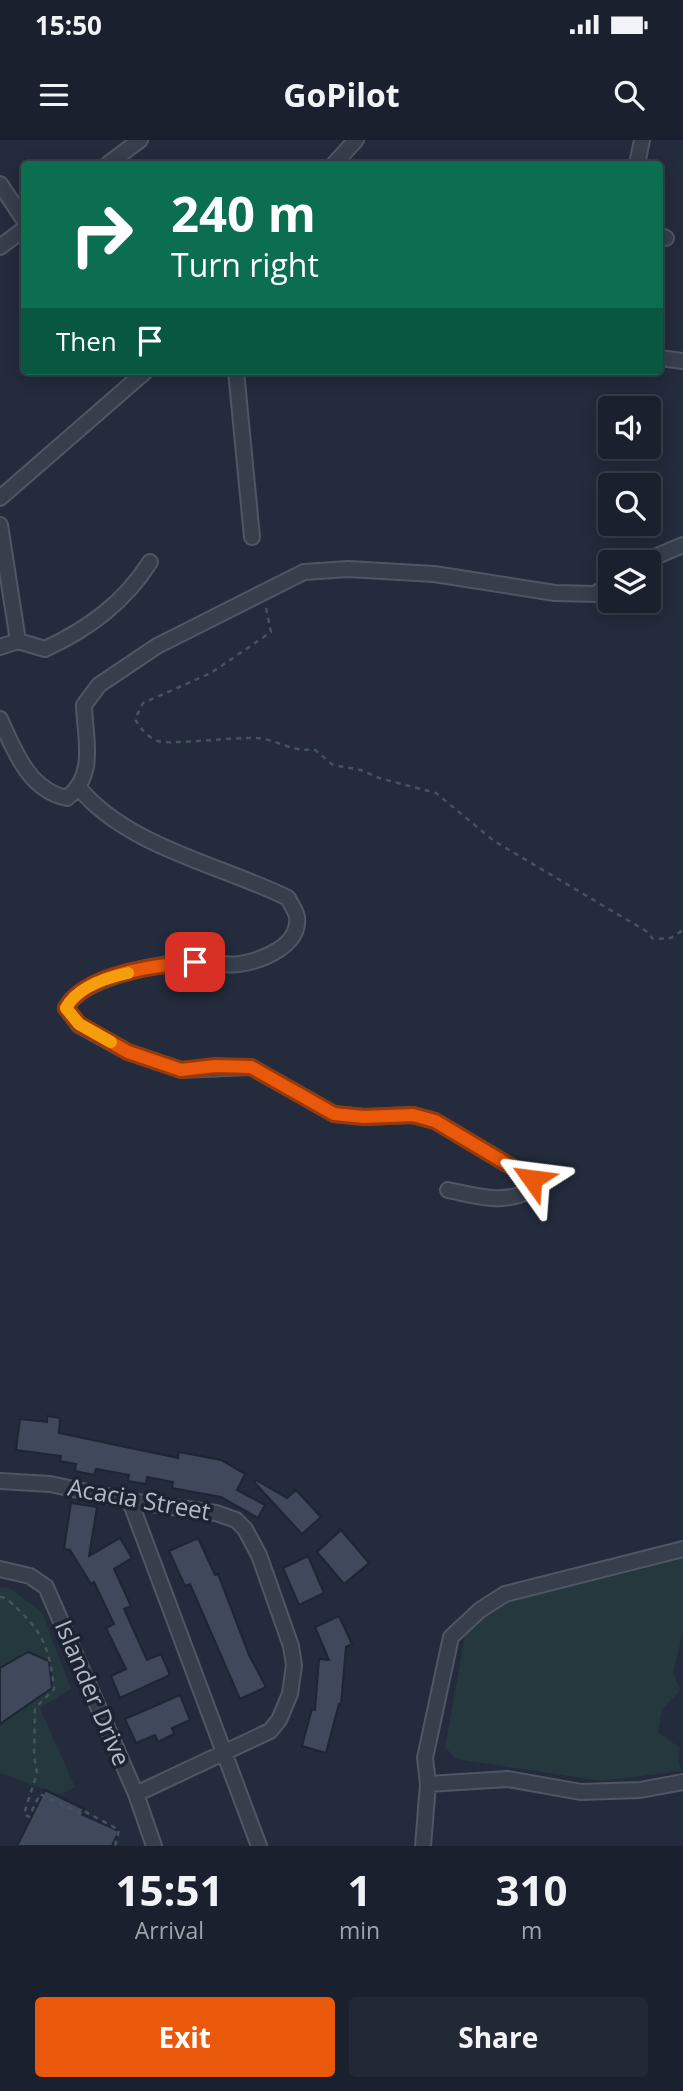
<!DOCTYPE html>
<style>
body{margin:0;font-family:"Open Sans",sans-serif;background:#232835;color:#f1f3f6;height:100vh;display:flex;flex-direction:column;font-size:26px;white-space:nowrap}
*{box-sizing:border-box;margin:0}
p{font-size:23px;color:#9fa3aa}
.icon{flex:none;width:38px;height:38px;fill:none;stroke:currentColor;stroke-width:2;stroke-linecap:round;stroke-linejoin:round}
.map{position:relative;height:1706px;overflow:hidden}
.side{display:flex;flex-direction:column;background:#1a202d;flex:1}
.side>*{flex:none}
.banner{position:absolute;left:21px;top:21px;width:642px;height:214px;border-radius:7px;box-shadow:0 4px 18px #0003,0 0 0 2px #383e49;background:#0b6e4f;color:#fff;overflow:hidden}
.tools{position:absolute;left:598px;top:256px;display:grid;gap:14px}
.tools a{display:grid;place-items:center;width:63px;height:63px;border-radius:7px;background:#1a202d;box-shadow:0 4px 18px #0003,0 0 0 2px #383e49;font-size:35px}
.pin{position:absolute;display:grid;place-items:center;width:60px;height:60px;color:#fff;margin:-30px;border-radius:14px;box-shadow:0 4px 10px #0006}
.me{position:absolute;width:77px;margin:-38px;rotate:301deg;stroke-linejoin:round;filter:drop-shadow(0 0 5px #0008)}
.turn{display:flex;align-items:center;gap:24px;height:147px;padding:0 35px;font-size:32px}
.turn .icon{width:91px;height:91px;stroke-width:2.5}
.turn b{display:block;font-size:49px;line-height:60px}
.then{display:flex;align-items:center;height:66px;padding:0 35px;background:#0003;gap:14px;font-size:26px}
.eta{display:flex;justify-content:space-evenly;align-items:center;height:119px;text-align:center}
.eta b{font-size:42px;font-weight:700;line-height:49px}
.action{display:flex;gap:14px;margin-top:auto;padding:14px 35px}
.action a{flex:1;height:80px;border-radius:7px;background:#ea580c;color:#fff;font-size:28px;font-weight:700;line-height:80px;text-align:center}
.action a+a{background:#232835;color:#f1f3f6}
.status{display:flex;justify-content:space-between;align-items:center;height:49px;padding:0 35px;background:#1a202d;direction:ltr}
.status svg{height:19px;fill:currentColor}
header{display:flex;justify-content:space-between;align-items:center;height:91px;padding:0 35px;background:#1a202d;font-size:32px;font-weight:700}
.map>svg:first-child{display:block}
.green{fill:#25383d}
.building{fill:#3f495b;stroke:#1e2533;stroke-width:2}
.lines{fill:none;stroke-linecap:round;stroke-linejoin:round}
.street-casing{stroke:#4f5664;stroke-width:18}
.path{stroke:#43555a;stroke-width:2.5;stroke-dasharray:5 5;stroke-linecap:butt}
.street{stroke:#373e4c;stroke-width:14}
.route-casing{stroke:#983908;stroke-width:18}
.route{stroke:#ea580c;stroke-width:12}
.slow{stroke:#f59e0b;stroke-width:12}
.labels{text-anchor:middle;stroke-width:7;stroke-linejoin:round;paint-order:stroke}
.street-label{font-size:24px;fill:#b2b9c8;stroke:#1c2331}
</style>
<div class="status"><b>15:50</b><svg viewBox="0 0 49 12"><path d="M0 12V9h3v3zM5 12V6h3v6zM10 12V3h3v9zM15 12V0h3v12zM26 1h20v11H26zM47 4h2v5h-2z"/></svg></div>
<header><svg class="icon" aria-label="menu" viewBox="0 0 24 24"><path d="M4 6h16M4 12h16M4 18h16"/></svg>GoPilot<svg class="icon" aria-label="search" viewBox="0 0 24 24"><circle cx="10" cy="10" r="6"/><path d="M15 15l6 6"/></svg></header>
<div class="map">
<svg width="683" height="1706" viewBox="0 0 683 1706">
<rect width="100%" height="100%" fill="#232b3c"/>
<path class="green" d="M683,1412V1492L673,1533L681,1550L662,1569L658,1592L680,1608L678,1622L682,1631L601,1641L456,1619L445,1607L467,1484L503,1458Z
M0,1447L9,1448L42,1472L71,1549L40,1568L75,1647L60,1655L0,1633Z"/>
<path class="building" d="M47,1276L60,1278L59,1293L178,1318L179,1312L221,1320L245,1334L237,1350L265,1365L258,1378L221,1357L172,1348L173,1342L147,1337L146,1344L128,1341L129,1335L96,1329L94,1335L75,1331L76,1324L60,1321L61,1316L16,1310L20,1279L47,1282Z
M256,1340L287,1358L296,1350L321,1377L302,1394L254,1342Z
M71,1363L97,1367L89,1416L120,1398L132,1418L114,1429L131,1466L124,1469L147,1520L161,1514L170,1535L120,1558L111,1536L126,1529L106,1488L114,1484L94,1442L91,1444L70,1410L64,1409Z
M341,1390L369,1423L344,1444L317,1412Z
M198,1398L215,1435L218,1434L249,1515L266,1547L240,1559L190,1444L185,1446L169,1411Z
M308,1416L324,1453L299,1465L283,1428Z
M339,1476L352,1504L346,1507L341,1565L339,1564L326,1613L302,1606L312,1569L315,1570L319,1519L329,1520L315,1487Z
M28,1512L49,1521L52,1548L0,1584V1528Z
M180,1555L190,1580L172,1588L174,1594L158,1602L155,1595L136,1603L125,1579Z
M45,1650L84,1669L81,1674L119,1691L112,1706H17Z"/>
<g class="lines">
<g class="street-casing">
<path id="street" d="M108,24L140,0
M334,24L356,0
M637,24L642,0
M0,44L24,80
M660,95L666,98
M0,107L24,89
M660,218L683,221
M236,231L252,397
M0,358L146,231
M0,385L18,501L0,507
M643,422L683,405
M18,501L45,509C88,489 124,463 150,422
M0,579C15,612 29,650 67,658C97,634 85,600 84,565L99,545L157,506L304,432L348,429L434,434L555,453L595,454L611,443
M79,648C128,707 221,725 288,758C290,763 296,771 297,777C300,806 263,820 240,824C227,826 211,822 198,822C162,822 83,836 66,868L79,885L128,912L181,930L251,927L334,974L364,977L413,975L435,981L532,1039L531,1050C504,1065 477,1056 448,1050
M0,1341L50,1344L130,1361L216,1373L236,1380L245,1389L259,1415L291,1506L294,1525L290,1554L279,1580L270,1591L136,1654
M130,1361L259,1706
M0,1429L30,1436L46,1447L136,1654L154,1706
M428,1644L508,1639L581,1652L640,1650L683,1642
M423,1706L428,1644L425,1618L451,1497L480,1470L505,1454L683,1409"/>
</g>
<path class="path" d="M266,468L271,492L211,533L143,563L135,579C140,588 147,597 158,601C169,605 237,597 256,598C277,599 292,613 314,609L333,625L361,630L379,638L436,653L494,701L646,791L653,799L671,798L683,790
M0,1457L6,1458C41,1490 49,1502 54,1549L35,1568L34,1616L37,1633L24,1674L29,1677L40,1654L82,1674L84,1671L119,1690L115,1706"/>
<use href="#street" class="street"/>
</g>
<g class="lines">
<g class="route-casing">
<path id="route" d="M195,822C159,825 85,833 66,868L79,884L128,912L181,930L215,926L251,927L334,974L364,977L413,975L435,981L532,1039"/>
</g>
<use href="#route" class="route"/>
<path class="slow" d="M111,902L79,884L66,868C77,847 105,838 128,833"/>
</g>
<g class="labels">
<g class="street-label">
<text transform="translate(139 1360) rotate(10)" y="8">Acacia Street</text>
<text transform="translate(92 1553) rotate(67)" y="8">Islander Drive</text>
</g>
</g>
</svg>
<div class="tools">
<a><svg class="icon" aria-label="sound" viewBox="0 0 24 24"><path d="M4 9h4l5-4v14l-5-4H4zM17 9q2 3 0 6"/></svg></a>
<a><svg class="icon" aria-label="search" viewBox="0 0 24 24"><circle cx="10" cy="10" r="6"/><path d="M15 15l6 6"/></svg></a>
<a><svg class="icon" aria-label="layers" viewBox="0 0 24 24"><path d="M12 4l9 5-9 5-9-5zM3 14l9 5 9-5"/></svg></a>
</div>
<div class="pin" style="left:195px;top:822px;background:#d93025"><svg class="icon" aria-label="arrive" viewBox="0 0 24 24"><path d="M6 21V4h12l-3 4 3 4H6"/></svg></div>
<svg class="me" style="left:532px;top:1039px" viewBox="-20 -20 40 40"><path d="M0-17L14 15 0 8-14 15z" fill="#ea580c" stroke="#fff" stroke-width="4"/></svg>
<div class="banner">
<div class="turn"><svg class="icon" aria-label="right" viewBox="0 0 24 24"><path d="M7 20v-9h11M14 6l5 5-5 5"/></svg><div><b>240 m</b>Turn right</div></div>
<div class="then">Then<svg class="icon" aria-label="arrive" viewBox="0 0 24 24"><path d="M6 21V4h12l-3 4 3 4H6"/></svg></div>
</div>
</div>
<section class="side">
<div class="eta">
<div><b>15:51</b><p>Arrival</p></div>
<div><b>1</b><p>min</p></div>
<div><b>310</b><p>m</p></div>
</div>
<div class="action"><a>Exit</a><a>Share</a></div>
</section>
